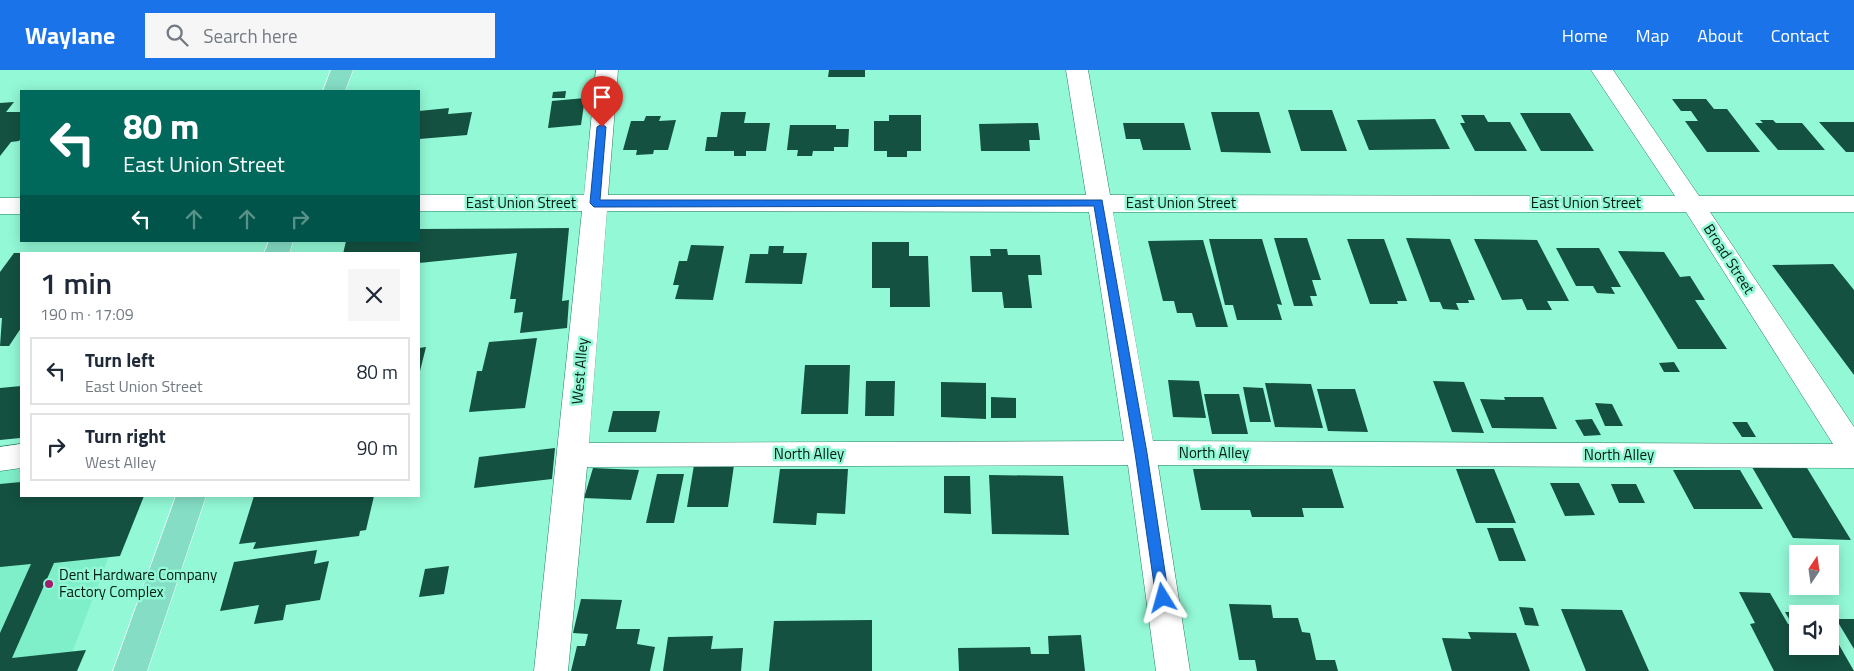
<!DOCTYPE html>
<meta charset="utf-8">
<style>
body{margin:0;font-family:"Titillium Web",sans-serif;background:#f6f6f7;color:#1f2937;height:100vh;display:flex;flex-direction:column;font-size:19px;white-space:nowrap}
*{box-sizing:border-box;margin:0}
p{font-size:16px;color:#747a83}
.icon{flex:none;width:28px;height:28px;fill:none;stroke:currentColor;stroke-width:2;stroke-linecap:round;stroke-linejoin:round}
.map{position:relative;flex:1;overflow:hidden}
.details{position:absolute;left:20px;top:182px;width:400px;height:245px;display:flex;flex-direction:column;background:#fff;border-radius:0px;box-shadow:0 2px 12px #0003}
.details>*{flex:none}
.hud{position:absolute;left:20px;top:20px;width:400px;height:152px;border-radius:0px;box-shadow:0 2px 12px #0003;background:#00695c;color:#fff;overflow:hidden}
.needle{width:32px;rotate:13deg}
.fabs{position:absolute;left:1789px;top:475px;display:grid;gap:10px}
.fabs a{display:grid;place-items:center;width:50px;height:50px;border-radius:0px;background:#fff;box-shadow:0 2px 12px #0003;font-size:25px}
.pin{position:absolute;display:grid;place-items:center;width:42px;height:42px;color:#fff;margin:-51px -21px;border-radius:50% 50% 50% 0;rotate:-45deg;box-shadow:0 0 5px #0007}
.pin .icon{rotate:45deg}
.me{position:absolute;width:55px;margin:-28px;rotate:352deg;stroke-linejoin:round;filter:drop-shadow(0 0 4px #0008)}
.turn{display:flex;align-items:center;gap:18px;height:105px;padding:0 20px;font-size:22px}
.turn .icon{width:65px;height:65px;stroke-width:2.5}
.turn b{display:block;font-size:35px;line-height:42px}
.lanes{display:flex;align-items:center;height:48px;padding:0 20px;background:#0003;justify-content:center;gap:25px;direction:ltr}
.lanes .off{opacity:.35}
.round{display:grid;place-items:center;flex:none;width:52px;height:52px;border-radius:0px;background:#f6f6f7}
.summary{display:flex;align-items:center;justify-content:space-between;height:85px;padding:0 20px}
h1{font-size:30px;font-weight:600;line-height:38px}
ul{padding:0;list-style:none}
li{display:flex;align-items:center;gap:15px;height:68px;margin:0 10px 8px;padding:0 10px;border:2px solid #e0e1e3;border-radius:0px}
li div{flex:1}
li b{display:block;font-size:19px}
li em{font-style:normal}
header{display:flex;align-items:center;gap:30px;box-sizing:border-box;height:70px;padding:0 25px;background:#1a73e8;color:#fff}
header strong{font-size:24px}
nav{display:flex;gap:28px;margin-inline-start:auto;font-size:18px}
.search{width:350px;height:45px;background:#f6f6f7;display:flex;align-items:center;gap:12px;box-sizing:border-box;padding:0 18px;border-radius:0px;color:#747a83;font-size:19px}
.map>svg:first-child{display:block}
.built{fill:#7eefc9}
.building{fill:#145140}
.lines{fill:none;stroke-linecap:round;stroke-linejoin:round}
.minor-casing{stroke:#2c7c64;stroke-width:1}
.major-casing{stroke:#fff;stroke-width:1}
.minor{fill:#fff;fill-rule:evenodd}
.major{fill:#85ddc5;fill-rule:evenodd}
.route{fill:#1a73e8;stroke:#114b97}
.poi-dot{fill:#a11e6d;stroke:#92f8d5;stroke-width:2}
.labels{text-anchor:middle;stroke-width:5;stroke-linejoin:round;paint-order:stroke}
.street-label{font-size:15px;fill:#001c13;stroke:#92f8d5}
.poi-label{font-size:15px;fill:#001c13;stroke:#92f8d5;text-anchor:start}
</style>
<header>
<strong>Waylane</strong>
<div class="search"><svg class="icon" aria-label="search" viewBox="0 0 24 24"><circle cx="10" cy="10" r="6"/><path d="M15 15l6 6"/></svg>Search here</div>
<nav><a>Home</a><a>Map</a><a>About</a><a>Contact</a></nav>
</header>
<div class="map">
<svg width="1854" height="601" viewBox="0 0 1854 601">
<rect width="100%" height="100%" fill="#92f8d5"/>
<path class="built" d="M21,378V426H132L65,601H0V380Z"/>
<path class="building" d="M829,0H865V7H828Z
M566,21L565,28H552L553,22Z
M585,28L581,55L548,58L552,31Z
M1672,29H1706L1714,39H1727L1760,82H1707L1685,51H1698L1691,41H1681Z
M14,32L6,42H21V68L19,71L11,72L0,86V33Z
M449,38L448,44L472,42L467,65L419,69V41Z
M1288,40H1332L1347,81H1301Z
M721,42H746L744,53H770L766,81H746V86H734V81H705L707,67H717Z
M1211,42H1259L1271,83L1221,82Z
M1520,43H1570L1594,81H1541Z
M889,45H921V81H907V87H887V81H874V51H889Z
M1461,45H1484L1488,52H1510L1527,81H1475L1460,53H1465Z
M646,46H661L659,51L676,50L668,80H654L653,84L636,85L637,80H623L631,51H644Z
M1435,49L1450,79L1369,80L1357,50Z
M1760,50H1773L1776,53H1802L1825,80H1778L1755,53H1763Z
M1819,52H1854V82H1846Z
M1038,53L1040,70H1029L1030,81H981L979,54Z
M1123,53H1184L1191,80H1143L1140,69H1126Z
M790,55H836V59H849L848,77H834V81H813L812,86H797L798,80H787Z
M569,158L562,231L569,230L567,258L520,263L523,242L514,243L516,229H510L517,183L419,193V184H343L346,171H419V159Z
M1274,168H1307L1321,210H1312L1317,226H1310L1313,236H1294Z
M1406,168L1450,169L1475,230H1468L1469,233H1456L1459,240L1443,239L1440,232H1430Z
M1209,169H1262L1282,235L1277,234L1282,250H1237L1233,235H1225Z
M1347,169H1384L1407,231H1397L1398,234H1370Z
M1474,169L1537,170L1569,231H1547L1552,240H1527L1522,229L1502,230Z
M1203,170L1228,257H1196L1192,243H1177L1174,231H1163L1148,171Z
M872,172H909V186H928L930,237H890V218H872Z
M691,175L724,176L713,230L675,229L679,215H673L679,191H687Z
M769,176H784L783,183H807L802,214L745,213L750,184H768Z
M1556,178H1599L1621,217H1611L1615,224L1597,223L1593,216H1576Z
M990,179H1007L1008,185H1040L1042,205H1028L1032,238H1004L1002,222H972L970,186H991Z
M1618,181L1664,182L1680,207L1690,206L1705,230H1695L1727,279H1678Z
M14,183H21V258L9,276H0L2,248H0V202Z
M1833,194L1854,220V305L1772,195Z
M537,268L525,338L469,342L477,301H482L489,272Z
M426,277L419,305V278Z
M1674,292L1680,302H1664L1659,293Z
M805,295H850L848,344H801Z
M1168,310L1199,311L1206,348L1173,347Z
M866,311H895L894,346H865Z
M1433,311L1464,312L1484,363L1452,362Z
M941,312L986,313V349L941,347Z
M1265,313L1311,314L1323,358L1275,357Z
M21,316V365L20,368L0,370V318Z
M1243,317L1263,318L1271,352H1250Z
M1317,319H1355L1368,362L1328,361Z
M1204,324H1239L1248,364H1212Z
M991,327L1016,328V348H991Z
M1504,327H1543L1557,359L1492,358L1480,329L1505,330Z
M1595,333L1612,334L1623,356H1605Z
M613,341H660L656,362H608Z
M1592,349L1601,365L1584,366L1575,350Z
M1732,352H1747L1756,367H1742Z
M555,378L552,409L474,418L479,387Z
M694,395H734L728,437H687Z
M1752,397L1807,398L1851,470L1793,468Z
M593,398L639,400L631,430L584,428Z
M780,399H848L845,444L817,443L816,455L773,453Z
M1193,399H1332L1344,438H1302L1304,447H1252L1250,440H1201Z
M1456,399H1494L1516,453H1476Z
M1673,400H1740L1763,439H1694Z
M657,404H684L674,453H646Z
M989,405L1063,406L1069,465L992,464Z
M944,406H970L971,444L944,443Z
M21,412V426H144L120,486L54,493L12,588L86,580L77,601H0V563L31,494L0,497V414Z
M1550,413H1579L1595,445L1565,446Z
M1611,414H1636L1645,433H1619Z
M254,426H374L366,460L360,461L359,466L253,479L256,472L239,474Z
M1487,458H1513L1526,491H1499Z
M317,480L314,494L329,491L320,530L286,535L283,550L254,554L259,535L220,541L234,492Z
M449,496L444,524L419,527L425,499Z
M1739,522L1770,523L1788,554H1792L1785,542H1798V576H1830V559L1854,601H1774L1750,554L1755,553Z
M581,529L622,530L616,559H640L637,574L655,577L650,601H571L577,576H585L588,564L573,563Z
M1229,534L1271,535L1273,548H1298L1302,562L1310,563L1316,590H1335L1338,601H1257L1255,590H1239Z
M1519,537L1533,538L1539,556L1525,555Z
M1561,539L1622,540L1649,601H1586Z
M1836,549H1854V579Z
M872,550V601H769L774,551Z
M1468,562L1516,563L1530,601H1452L1442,568L1471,569Z
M1081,565L1085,601H959L958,578L1030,577L1031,584H1049L1048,566Z
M713,566L711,579L743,578L741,601H663L668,567Z"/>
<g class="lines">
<g class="minor-casing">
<path id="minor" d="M596,0H618L608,125H1086L1066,0H1088L1110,125L1675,126L1591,0H1613L1699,126H1854V142H1710L1854,357V398L1158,395L1190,601H1156L1128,395L587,397L568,601H534L582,141H419V125H584ZM607,141L1089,142L1124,371L589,373ZM1113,142H1686L1833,374L1153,371Z
M0,128H21V144H0Z
M21,374V398L0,401V377Z"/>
</g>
<g class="major-casing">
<path id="major" d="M331,0H353L345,21H323Z
M269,171H293L289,184H264Z
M176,426H206L147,601H113Z"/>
</g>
<use href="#minor" class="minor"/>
<use href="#major" class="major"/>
</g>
<path class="route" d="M602,54L606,57L600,130H1102L1147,383L1169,528L1167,533L1163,535L1158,533L1156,528L1135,383L1094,136L594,137L590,133L597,57Z"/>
<circle class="poi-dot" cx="49" cy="514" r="5"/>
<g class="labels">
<g class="street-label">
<text x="521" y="138">East Union Street</text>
<text x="1181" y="138">East Union Street</text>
<text x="1586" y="138">East Union Street</text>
<text transform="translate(1729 189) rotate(57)" y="5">Broad Street</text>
<text transform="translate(580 301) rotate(-85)" y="5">West Alley</text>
<text x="1214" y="388">North Alley</text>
<text x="809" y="389">North Alley</text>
<text x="1619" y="390">North Alley</text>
</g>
<g class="poi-label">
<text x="59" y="510">Dent Hardware Company<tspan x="59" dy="17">Factory Complex</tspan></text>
</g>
</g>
</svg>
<div class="fabs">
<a><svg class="needle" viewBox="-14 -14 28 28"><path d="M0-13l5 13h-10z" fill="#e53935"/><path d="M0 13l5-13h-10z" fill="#747a83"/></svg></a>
<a><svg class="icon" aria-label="sound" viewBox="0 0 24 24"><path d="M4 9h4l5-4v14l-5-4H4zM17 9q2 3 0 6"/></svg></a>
</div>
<div class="pin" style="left:602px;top:57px;background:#d93025"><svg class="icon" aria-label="arrive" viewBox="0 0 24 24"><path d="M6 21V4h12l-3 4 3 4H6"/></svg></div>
<svg class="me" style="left:1163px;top:528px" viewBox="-20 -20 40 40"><path d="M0-17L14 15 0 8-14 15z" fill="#1a73e8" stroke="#fff" stroke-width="4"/></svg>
<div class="hud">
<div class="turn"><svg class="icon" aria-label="left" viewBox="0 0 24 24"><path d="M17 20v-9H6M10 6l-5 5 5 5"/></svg><div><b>80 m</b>East Union Street</div></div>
<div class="lanes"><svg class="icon" aria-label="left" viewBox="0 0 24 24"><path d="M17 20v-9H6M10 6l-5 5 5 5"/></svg><svg class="icon off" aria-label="ahead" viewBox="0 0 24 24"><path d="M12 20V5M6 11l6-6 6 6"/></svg><svg class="icon off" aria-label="ahead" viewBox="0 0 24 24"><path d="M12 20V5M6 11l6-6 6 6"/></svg><svg class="icon off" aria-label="right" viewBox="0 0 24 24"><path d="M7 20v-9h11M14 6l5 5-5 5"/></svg></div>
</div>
<section class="details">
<div class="summary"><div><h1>1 min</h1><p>190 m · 17:09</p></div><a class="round"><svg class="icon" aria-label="close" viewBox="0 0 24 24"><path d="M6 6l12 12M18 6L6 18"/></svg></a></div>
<ul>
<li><svg class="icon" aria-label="left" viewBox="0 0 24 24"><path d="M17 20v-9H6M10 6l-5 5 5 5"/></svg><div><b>Turn left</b><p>East Union Street</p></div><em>80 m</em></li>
<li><svg class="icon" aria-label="right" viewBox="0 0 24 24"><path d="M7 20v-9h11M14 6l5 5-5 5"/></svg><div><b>Turn right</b><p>West Alley</p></div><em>90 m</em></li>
</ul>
</section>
</div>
